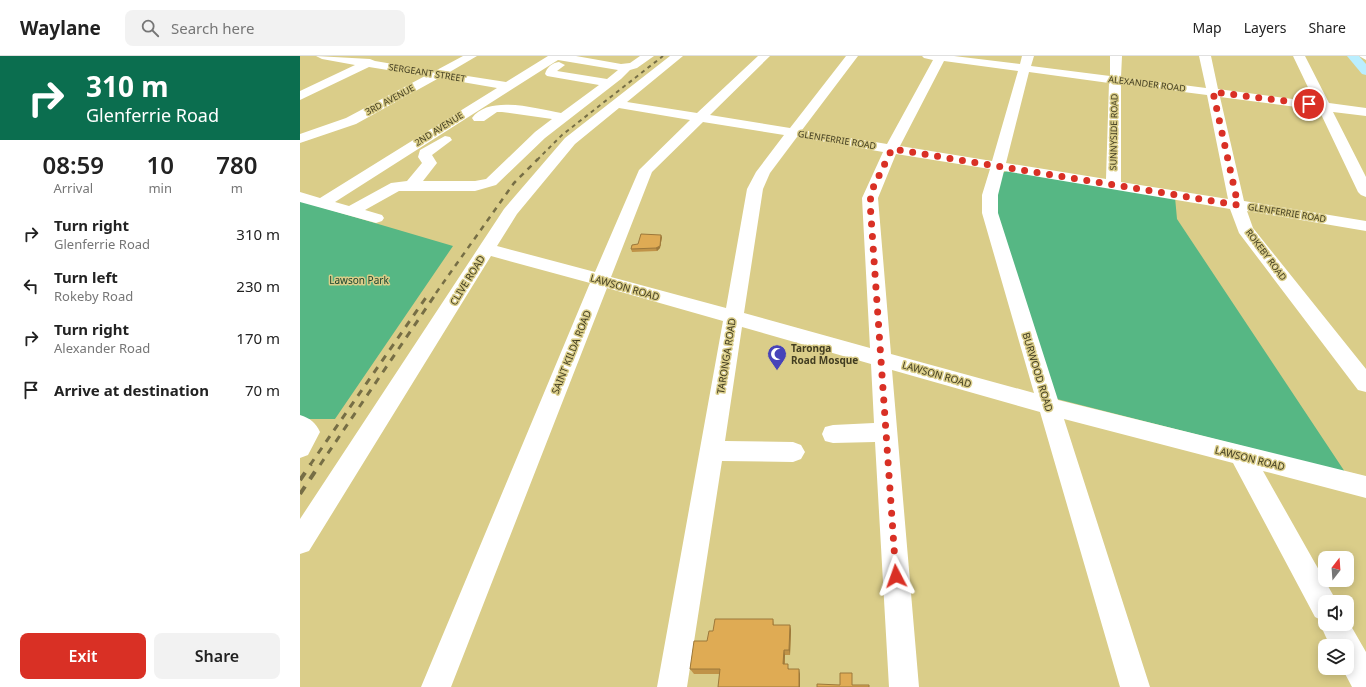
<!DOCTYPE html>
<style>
body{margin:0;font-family:"Noto Sans",sans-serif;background:#f2f2f2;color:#222;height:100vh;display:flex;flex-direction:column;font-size:15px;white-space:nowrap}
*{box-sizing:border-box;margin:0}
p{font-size:13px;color:#767676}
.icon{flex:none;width:22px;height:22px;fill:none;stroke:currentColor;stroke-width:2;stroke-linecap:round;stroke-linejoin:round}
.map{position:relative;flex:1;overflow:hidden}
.drawer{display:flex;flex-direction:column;background:#fff;width:300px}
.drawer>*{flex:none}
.guide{background:#0b6e4f;color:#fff;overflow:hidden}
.needle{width:26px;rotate:17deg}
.controls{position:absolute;left:1018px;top:495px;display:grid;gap:8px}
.controls a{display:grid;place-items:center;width:36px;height:36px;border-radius:8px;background:#fff;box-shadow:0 2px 10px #0003;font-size:20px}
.pin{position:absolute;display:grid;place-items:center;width:34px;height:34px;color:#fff;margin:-17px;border:2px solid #fff;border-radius:50%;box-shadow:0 1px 4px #0007}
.me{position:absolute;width:44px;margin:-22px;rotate:356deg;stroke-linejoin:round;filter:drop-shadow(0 0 3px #0008)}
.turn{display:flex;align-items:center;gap:14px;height:84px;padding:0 20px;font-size:18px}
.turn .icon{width:52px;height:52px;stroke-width:2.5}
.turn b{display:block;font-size:28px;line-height:34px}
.eta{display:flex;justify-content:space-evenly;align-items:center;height:68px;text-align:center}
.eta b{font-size:24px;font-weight:600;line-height:28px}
.action{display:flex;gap:8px;margin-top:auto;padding:8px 20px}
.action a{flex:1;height:46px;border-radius:8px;background:#d93025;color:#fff;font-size:16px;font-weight:600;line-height:46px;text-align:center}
.action a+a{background:#f2f2f2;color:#222}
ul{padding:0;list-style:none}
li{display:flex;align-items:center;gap:12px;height:52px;padding:0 20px}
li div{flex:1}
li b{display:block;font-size:15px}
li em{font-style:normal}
header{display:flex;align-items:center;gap:24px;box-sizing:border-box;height:56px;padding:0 20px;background:#fff;border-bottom:1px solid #e0e0e0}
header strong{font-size:19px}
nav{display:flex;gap:22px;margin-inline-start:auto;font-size:14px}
.search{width:280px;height:36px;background:#f2f2f2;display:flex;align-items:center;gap:10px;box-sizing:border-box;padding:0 14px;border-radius:8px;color:#767676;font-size:15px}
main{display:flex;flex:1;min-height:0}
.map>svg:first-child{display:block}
.green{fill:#56b784}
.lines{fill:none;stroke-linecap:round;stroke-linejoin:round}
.minor{fill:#fff;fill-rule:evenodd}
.major{fill:#baeefe;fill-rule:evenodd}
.rail-far3{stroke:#766e45;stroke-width:2;stroke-dasharray:4 4;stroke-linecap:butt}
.rail-far2{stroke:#766e45;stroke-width:2.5;stroke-dasharray:5.5 5.5;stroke-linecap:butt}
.rail-far1{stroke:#766e45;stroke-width:3;stroke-dasharray:7 7;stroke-linecap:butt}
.rail{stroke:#766e45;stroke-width:4;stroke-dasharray:9 9;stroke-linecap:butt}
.wall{fill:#c09348}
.shaded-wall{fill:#9c783b}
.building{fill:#dfab54;stroke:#9c783b}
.route{stroke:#d93025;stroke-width:7;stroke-dasharray:0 12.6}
.labels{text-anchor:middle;stroke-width:3;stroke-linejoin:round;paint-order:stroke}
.far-street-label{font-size:9px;fill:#423d21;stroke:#dacd89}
.park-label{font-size:10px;fill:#1a442e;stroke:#dacd89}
.street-label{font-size:10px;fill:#423d21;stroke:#dacd89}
.poi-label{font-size:10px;font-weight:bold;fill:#423d21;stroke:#dacd89;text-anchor:start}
</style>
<header>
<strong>Waylane</strong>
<div class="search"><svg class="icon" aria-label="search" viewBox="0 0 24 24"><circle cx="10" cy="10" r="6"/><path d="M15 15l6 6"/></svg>Search here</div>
<nav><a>Map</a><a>Layers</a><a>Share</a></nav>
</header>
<main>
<section class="drawer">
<div class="guide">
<div class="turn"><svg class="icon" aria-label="right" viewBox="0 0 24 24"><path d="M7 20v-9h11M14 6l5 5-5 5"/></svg><div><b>310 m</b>Glenferrie Road</div></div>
</div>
<div class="eta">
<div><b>08:59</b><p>Arrival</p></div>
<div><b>10</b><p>min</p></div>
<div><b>780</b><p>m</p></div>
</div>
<ul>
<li><svg class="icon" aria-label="right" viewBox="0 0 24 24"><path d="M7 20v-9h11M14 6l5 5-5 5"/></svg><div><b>Turn right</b><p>Glenferrie Road</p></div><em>310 m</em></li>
<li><svg class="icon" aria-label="left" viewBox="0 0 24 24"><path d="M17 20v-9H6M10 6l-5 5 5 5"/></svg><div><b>Turn left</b><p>Rokeby Road</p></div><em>230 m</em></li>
<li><svg class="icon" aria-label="right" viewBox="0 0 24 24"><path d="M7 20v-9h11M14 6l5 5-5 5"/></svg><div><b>Turn right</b><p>Alexander Road</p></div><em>170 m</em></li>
<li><svg class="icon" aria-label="arrive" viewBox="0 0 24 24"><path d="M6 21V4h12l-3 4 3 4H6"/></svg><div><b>Arrive at destination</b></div><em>70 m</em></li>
</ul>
<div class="action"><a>Exit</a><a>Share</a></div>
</section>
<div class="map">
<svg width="1066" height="631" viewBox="0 0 1066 631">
<rect width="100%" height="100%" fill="#dacd89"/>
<path class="green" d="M707,115L875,141L877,163L1045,416L757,343L694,156L702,117Z
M0,145L153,190L35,363H0Z"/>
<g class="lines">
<path class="minor" d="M16,0L70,3L75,5L135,15L163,0H177L148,17L206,26L248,0H276L321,8L330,7L340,0H354L337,12L330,14L321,23L245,82L196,129L175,135H99L65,154L82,159L84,162L82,165L76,167L0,146V136L20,142L197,32L139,22L56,68L0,87V78L46,62L125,20L69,11L0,44V35L55,9L22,3ZM258,4L318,14L307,23L257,15L265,9L259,6C252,7 247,11 245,18L247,20L299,29L261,57C238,53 189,38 172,62L174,65H184L197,56H202L252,63L235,76L186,123L175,125H123L137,107L132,99L152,84L150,81L145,80L120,94L118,101L122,107L107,125L91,127L49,150L35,146Z
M370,0H383L327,46L397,57L458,0H470L410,59L490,72L546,0H558L502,74L587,88L633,4L624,2L622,0H654L720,8L722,0H734L731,10L810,20V0H822L821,21L906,32L899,0H911L918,33L1015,46L993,0H1005L1029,47L1066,52V60L1033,56L1066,121V141L1061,139L1058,136L1019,54L920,41L944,145L1066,165V175L947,155L953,172L1066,313V336L1058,334L939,177L930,153L704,115L698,139V157L758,344L1066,420V442L963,415L1037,546H1025V568H1047V563L1066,596V631H1052L1042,612H1047V590H1030L1020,568L1021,564L1015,561L933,407L764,363L850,631H820L740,356L592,314L619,631H589L575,386L533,387L525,385L522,378L525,371L533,369L574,367L571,308L442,271L425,385L493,386L501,389L505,396L501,403L493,406L422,405L387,631H357L423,265L307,232L151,631H121L290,227L191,200L9,495L0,498V463L204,153L265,82ZM644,5L718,15L692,105L600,90ZM729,16L809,27L806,123L706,107ZM821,28L907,39L928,143L821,126ZM319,52L390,64L339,114L295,216L197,190L217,158L275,88ZM403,66L484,79L456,116L447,133L426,252L311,221L352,116ZM497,81L583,96L562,142L570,292L444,257L463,133L470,117ZM596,98L690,113L682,139V157L734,337L591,298L578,142Z
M1059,0H1066V4Z
M0,359C10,362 16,367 20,376L8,399L0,402Z"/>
<path class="major" d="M1047,0H1059L1066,8V19L1062,18Z"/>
<path class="rail-far3" d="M237,104L262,79L363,0"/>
<path class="rail-far2" d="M136,237L214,127L238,103"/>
<path class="rail-far1" d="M10,409L127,240
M20,409L137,236"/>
<path class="rail" d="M0,424L11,408
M0,438L20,408"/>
</g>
<path class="wall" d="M362,181L360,192L357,195L332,196L331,193L338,188Z
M473,563L474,569H490L491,574L490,599H485V608L489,613L500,618H394L390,613L413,575Z"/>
<path class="shaded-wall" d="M361,179L362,181L360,192L357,195L356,192Z
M490,569L491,574L490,599L489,594Z
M484,594L485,599L484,613L483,608Z
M499,613L500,618V631H499Z"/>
<path class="building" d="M341,178L361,179L360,190L356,192L331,193L332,189L338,188Z
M415,563H473V569H490L489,594H484L483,608H488V613H499V631H418L420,613H390L394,585H407L409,575H413Z
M540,617H552V629H569V631H517V628L540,629Z"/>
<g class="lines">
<path class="route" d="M596,520L570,146L572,134L592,93L938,149L913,36L1009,48"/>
</g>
<defs>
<g id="mosque-pin" transform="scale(1)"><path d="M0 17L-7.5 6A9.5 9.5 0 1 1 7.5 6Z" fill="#4743b9" stroke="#dacd89"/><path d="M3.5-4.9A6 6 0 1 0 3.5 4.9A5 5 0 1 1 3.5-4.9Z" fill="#fff"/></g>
</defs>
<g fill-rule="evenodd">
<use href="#mosque-pin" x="477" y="298"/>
</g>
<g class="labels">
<g class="far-street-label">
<text transform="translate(127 17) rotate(9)" y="3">SERGEANT STREET</text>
<text transform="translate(847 28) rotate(7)" y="3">ALEXANDER ROAD</text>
<text transform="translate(90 44) rotate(-28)" y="3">3RD AVENUE</text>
<text transform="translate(139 73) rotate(-32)" y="3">2ND AVENUE</text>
<text transform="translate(814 76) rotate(-89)" y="3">SUNNYSIDE ROAD</text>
<text transform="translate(537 84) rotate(9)" y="3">GLENFERRIE ROAD</text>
<text transform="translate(987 157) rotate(9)" y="3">GLENFERRIE ROAD</text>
<text transform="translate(966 199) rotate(53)" y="3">ROKEBY ROAD</text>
</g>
<g class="park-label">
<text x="59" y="228">Lawson Park</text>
</g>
<g class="street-label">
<text transform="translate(167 224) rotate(-58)" y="4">CLIVE ROAD</text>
<text transform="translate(325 231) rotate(16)" y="4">LAWSON ROAD</text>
<text transform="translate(271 296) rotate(-68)" y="4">SAINT KILDA ROAD</text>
<text transform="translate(426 300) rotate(-81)" y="4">TARONGA ROAD</text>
<text transform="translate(738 316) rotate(73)" y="4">BURWOOD ROAD</text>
<text transform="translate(637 318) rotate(16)" y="4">LAWSON ROAD</text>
<text transform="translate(950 402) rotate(14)" y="4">LAWSON ROAD</text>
</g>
<g class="poi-label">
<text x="491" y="296">Taronga<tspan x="491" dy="12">Road Mosque</tspan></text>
</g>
</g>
</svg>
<div class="controls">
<a><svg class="needle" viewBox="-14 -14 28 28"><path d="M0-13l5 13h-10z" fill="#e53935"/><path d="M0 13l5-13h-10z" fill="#767676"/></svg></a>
<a><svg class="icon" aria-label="sound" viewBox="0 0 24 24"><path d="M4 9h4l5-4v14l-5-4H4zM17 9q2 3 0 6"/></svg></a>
<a><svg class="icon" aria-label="layers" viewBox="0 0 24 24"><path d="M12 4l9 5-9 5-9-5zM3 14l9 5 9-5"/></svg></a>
</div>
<div class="pin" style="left:1009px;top:48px;background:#d93025"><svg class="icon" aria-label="arrive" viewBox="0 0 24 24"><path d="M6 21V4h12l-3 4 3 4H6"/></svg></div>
<svg class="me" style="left:596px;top:520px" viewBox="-20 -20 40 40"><path d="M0-17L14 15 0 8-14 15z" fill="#d93025" stroke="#fff" stroke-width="4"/></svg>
</div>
</main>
